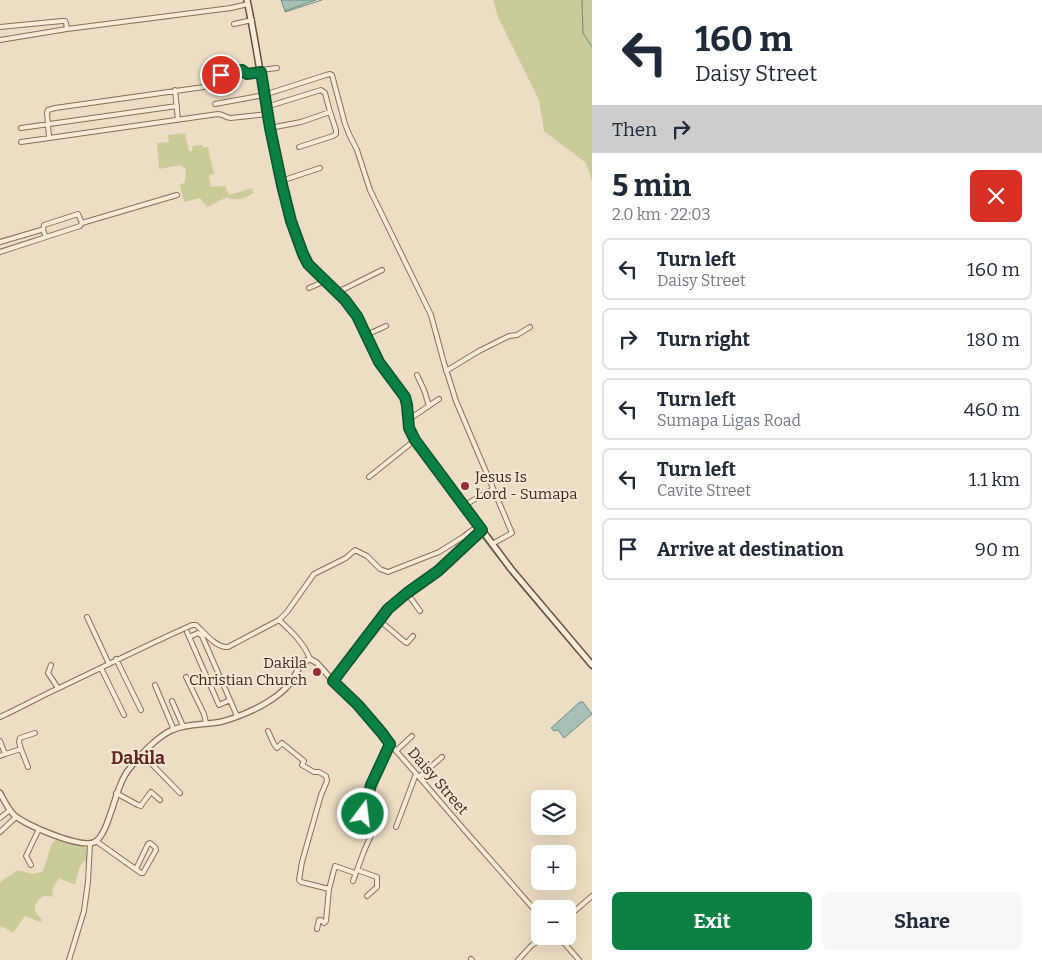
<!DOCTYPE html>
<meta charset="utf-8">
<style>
body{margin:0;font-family:Bitter,serif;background:#f6f6f7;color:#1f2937;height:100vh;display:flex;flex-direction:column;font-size:19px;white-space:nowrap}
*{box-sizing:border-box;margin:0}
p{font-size:16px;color:#747a83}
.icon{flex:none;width:28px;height:28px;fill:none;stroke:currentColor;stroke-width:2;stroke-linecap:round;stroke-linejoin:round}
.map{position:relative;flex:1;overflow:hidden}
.panel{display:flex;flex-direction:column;background:#fff;width:450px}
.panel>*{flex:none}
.top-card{background:#fff;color:#1f2937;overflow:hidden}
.tools{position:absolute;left:531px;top:790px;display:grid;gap:10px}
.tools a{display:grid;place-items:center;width:45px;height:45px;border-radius:8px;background:#fff;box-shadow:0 5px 20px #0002;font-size:25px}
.pin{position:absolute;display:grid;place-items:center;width:42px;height:42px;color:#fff;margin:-21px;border:2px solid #fff;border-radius:50%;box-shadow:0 1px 5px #0007}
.me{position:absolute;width:55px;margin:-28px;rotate:15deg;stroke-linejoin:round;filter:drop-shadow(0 0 4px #0008)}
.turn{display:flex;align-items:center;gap:18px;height:105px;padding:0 20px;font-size:22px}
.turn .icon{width:65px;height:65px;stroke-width:2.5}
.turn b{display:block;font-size:35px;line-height:42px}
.then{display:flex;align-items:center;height:48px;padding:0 20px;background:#0003;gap:10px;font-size:19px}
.round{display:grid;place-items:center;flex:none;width:52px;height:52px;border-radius:8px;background:#f6f6f7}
.overview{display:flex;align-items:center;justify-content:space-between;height:85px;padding:0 20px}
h1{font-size:30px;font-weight:700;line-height:38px}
.button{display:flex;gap:10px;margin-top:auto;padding:10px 20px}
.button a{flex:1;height:58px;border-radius:8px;background:#0b8043;color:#fff;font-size:20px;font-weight:700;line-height:58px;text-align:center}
.button a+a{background:#f6f6f7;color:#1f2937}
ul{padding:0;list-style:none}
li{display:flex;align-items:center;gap:15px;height:62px;margin:0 10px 8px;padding:0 10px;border:2px solid #e0e1e3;border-radius:8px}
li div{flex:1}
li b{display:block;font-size:19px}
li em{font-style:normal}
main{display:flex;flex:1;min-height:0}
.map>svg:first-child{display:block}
.green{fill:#c9cb98}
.water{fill:#a6c0b6;stroke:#6d8e83}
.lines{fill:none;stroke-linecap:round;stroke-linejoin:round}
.stream{stroke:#6d8e83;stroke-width:1}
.minor-casing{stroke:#876f5b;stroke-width:6}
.tertiary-casing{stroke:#876f5b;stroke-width:7}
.secondary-casing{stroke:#69503e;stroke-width:8}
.minor{stroke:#f8ebd7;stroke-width:4}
.tertiary{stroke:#f8ebd7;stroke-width:4.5}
.secondary{stroke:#f8ebd7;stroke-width:5}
.route-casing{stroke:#07532c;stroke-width:12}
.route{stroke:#0b8043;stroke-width:9}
.poi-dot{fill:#952c36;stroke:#f5e8d4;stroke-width:2}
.labels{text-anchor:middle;stroke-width:4;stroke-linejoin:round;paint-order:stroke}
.poi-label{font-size:15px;fill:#38291f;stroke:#f5e8d4;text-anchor:start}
.street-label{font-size:15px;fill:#38291f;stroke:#f5e8d4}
.quarter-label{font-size:18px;font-weight:bold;fill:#63271f;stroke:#f5e8d4}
</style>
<main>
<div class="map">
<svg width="592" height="960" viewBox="0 0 592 960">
<rect width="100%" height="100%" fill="#edddc4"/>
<path class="green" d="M493,0H592V181L586,163L544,131L539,100L498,17Z
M185,133L189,151H192L193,146L202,145L203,148L208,147L214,174L209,175L211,187L225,186L229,195L252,188L254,193C244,198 238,202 227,197L207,207L200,198L184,202L180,185L185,182L186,169L180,165L159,169L157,143L169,142L168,135Z
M56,840L73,843L83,844L87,851V862L83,861L79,869L75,885L59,878L52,889L53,894L52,897C45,895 41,896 37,902C36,905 34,907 35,910C35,914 40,917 42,920L40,922L25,916L13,933L2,926L0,928V883C3,879 5,879 9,876C10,876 15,872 16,871C24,869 31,878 43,871L52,843Z"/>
<path class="water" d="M281,0H316L285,11Z
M580,702H583L592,714L564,738L558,730L554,731L551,728Z"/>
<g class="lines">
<path class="stream" d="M582,0L583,33L592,47
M285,11V12L322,0
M476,530L517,582L592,670"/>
<g class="minor-casing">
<path id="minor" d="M234,24L252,20
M0,27L62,21H65L66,23L67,29
M0,40L67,29L231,8L248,4
M261,70L277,68
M221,75L242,70L247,74L261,72
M175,90L178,120
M215,104L264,95L326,75L330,74L332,75L345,124L349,134L357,150L370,190L431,315L444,363L456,401L512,533L492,544
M266,107L321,90L325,93L330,112L336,130V134L333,136L299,147
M21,128L177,106
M270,128L301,122L330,112
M49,137L47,113L48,110L55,108L211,86
M21,142L218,114C223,114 226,118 231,118L268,114
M281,181L320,168
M43,230L44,225L78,214L82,223
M0,242L41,230H43L46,237
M0,252L80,226L82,223L177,195
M309,288L325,281
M337,291L344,289L382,270
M366,335L386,326
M446,371L479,351L509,336L517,335L530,327
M417,375L424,390L429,406
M408,420L439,399
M369,477L415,440
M463,506L493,489
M407,593L420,611
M87,617L109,664
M279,620C291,631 304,643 310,659
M379,620L405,642L407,643L413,636
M187,632L219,705L230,700
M189,637L198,633L202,636L237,716
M116,659L141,710
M51,665L48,673L58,688
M101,668L124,715
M186,677L204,714L206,723
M333,681L358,705L382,733L390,744L419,777L467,833L540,916
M155,685L174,730
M172,701L183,726
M0,717C20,708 39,697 59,688C103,667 147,645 192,625H196C205,633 216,648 228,647L279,620L287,612L314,574L346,558L355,550L367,556L380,569L388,572L439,552L463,537L479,525
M268,731L274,744L277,748L282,743L304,761L302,765L314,772H319L326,776L327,781L321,795L302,862L299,880L301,882L329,889L335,866L355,873
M0,741L5,754L0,756
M21,749L28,767
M396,751L412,736
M5,754L21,749L19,742L20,738L35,733
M142,754L180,793
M419,777L442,757
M116,793L138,805L141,806L142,804L151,792L160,800
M0,818L10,810
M375,827L361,821L371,785L390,744
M396,827L416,774
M0,832L16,817
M96,841L141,873H143L156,850L155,847L150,843L148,844L136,869
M31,865L26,856L39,829
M357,870L377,877V887L367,896
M353,881L364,851L382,811
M568,917L592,896
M317,929L319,920H321L324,923L326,921L329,889
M558,936L579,960
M471,959L472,960
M69,960L84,911L88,882L90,844
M518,960L532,945L547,936"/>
</g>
<g class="tertiary-casing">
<path id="tertiary" d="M0,793C4,800 8,809 14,815C25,825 81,849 95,842C110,833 115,784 130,768C140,755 157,737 172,730C188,723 204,725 220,722C233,719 255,710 266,703C273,699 281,693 287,687C295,679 298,663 310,659L317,663L333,681L388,609L407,593L438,571L482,530"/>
</g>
<g class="secondary-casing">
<path id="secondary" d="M247,0C265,83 270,173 302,252C313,278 342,290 356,315C365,330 371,347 380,363C387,375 398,384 404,396C409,406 407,419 410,430C411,434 413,437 415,440L511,569L592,665"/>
</g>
<use href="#minor" class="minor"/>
<use href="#tertiary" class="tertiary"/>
<use href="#secondary" class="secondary"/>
</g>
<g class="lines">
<g class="route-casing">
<path id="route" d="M221,75L242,70L247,74L261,72L270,128L282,185L291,221L303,254L308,264L345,300L357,316L379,362L405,397L407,405L409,428L415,440L464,506L482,530L438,571L407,593L388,609L333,681L358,705L382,733L390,744L371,785L363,814"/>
</g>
<use href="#route" class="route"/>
</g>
<g class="poi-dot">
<circle cx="465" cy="486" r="5"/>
<circle cx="317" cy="672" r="5"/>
</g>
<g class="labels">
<g class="poi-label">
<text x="475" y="482">Jesus Is<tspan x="475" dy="17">Lord - Sumapa</tspan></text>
<text x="307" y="668" text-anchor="end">Dakila<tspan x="307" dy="17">Christian Church</tspan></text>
</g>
<g class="street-label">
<text transform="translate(438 781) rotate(49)" y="5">Daisy Street</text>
</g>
<g class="quarter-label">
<text x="138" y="764">Dakila</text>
</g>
</g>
</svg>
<div class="tools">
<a><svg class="icon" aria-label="layers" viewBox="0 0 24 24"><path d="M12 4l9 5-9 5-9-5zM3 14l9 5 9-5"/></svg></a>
<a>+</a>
<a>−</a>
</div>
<div class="pin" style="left:221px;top:75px;background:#d93025"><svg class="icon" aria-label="arrive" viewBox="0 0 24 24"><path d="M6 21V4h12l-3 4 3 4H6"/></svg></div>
<svg class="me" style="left:363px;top:814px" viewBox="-20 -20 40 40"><circle r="17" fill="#0b8043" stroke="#fff" stroke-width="3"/><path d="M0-11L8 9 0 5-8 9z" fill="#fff"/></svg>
</div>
<section class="panel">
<div class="top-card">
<div class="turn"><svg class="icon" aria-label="left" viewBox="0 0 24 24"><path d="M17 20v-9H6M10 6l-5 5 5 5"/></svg><div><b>160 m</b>Daisy Street</div></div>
<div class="then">Then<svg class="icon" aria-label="right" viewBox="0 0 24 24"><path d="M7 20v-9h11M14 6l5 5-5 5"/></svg></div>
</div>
<div class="overview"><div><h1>5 min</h1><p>2.0 km · 22:03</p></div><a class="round" style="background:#d93025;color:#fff"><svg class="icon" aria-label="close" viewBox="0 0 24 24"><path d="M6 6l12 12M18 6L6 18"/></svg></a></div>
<ul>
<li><svg class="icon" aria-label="left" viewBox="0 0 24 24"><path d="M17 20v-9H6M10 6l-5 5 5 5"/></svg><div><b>Turn left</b><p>Daisy Street</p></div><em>160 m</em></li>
<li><svg class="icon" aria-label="right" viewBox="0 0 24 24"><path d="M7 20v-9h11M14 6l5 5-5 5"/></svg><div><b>Turn right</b></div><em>180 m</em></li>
<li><svg class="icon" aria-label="left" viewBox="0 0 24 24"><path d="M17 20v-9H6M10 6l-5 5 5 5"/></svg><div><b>Turn left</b><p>Sumapa Ligas Road</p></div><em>460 m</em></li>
<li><svg class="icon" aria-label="left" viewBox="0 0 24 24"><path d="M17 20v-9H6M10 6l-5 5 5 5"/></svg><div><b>Turn left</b><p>Cavite Street</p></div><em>1.1 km</em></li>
<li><svg class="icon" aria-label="arrive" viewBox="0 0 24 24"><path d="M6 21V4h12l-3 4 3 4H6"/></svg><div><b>Arrive at destination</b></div><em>90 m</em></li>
</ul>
<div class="button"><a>Exit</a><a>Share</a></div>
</section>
</main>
